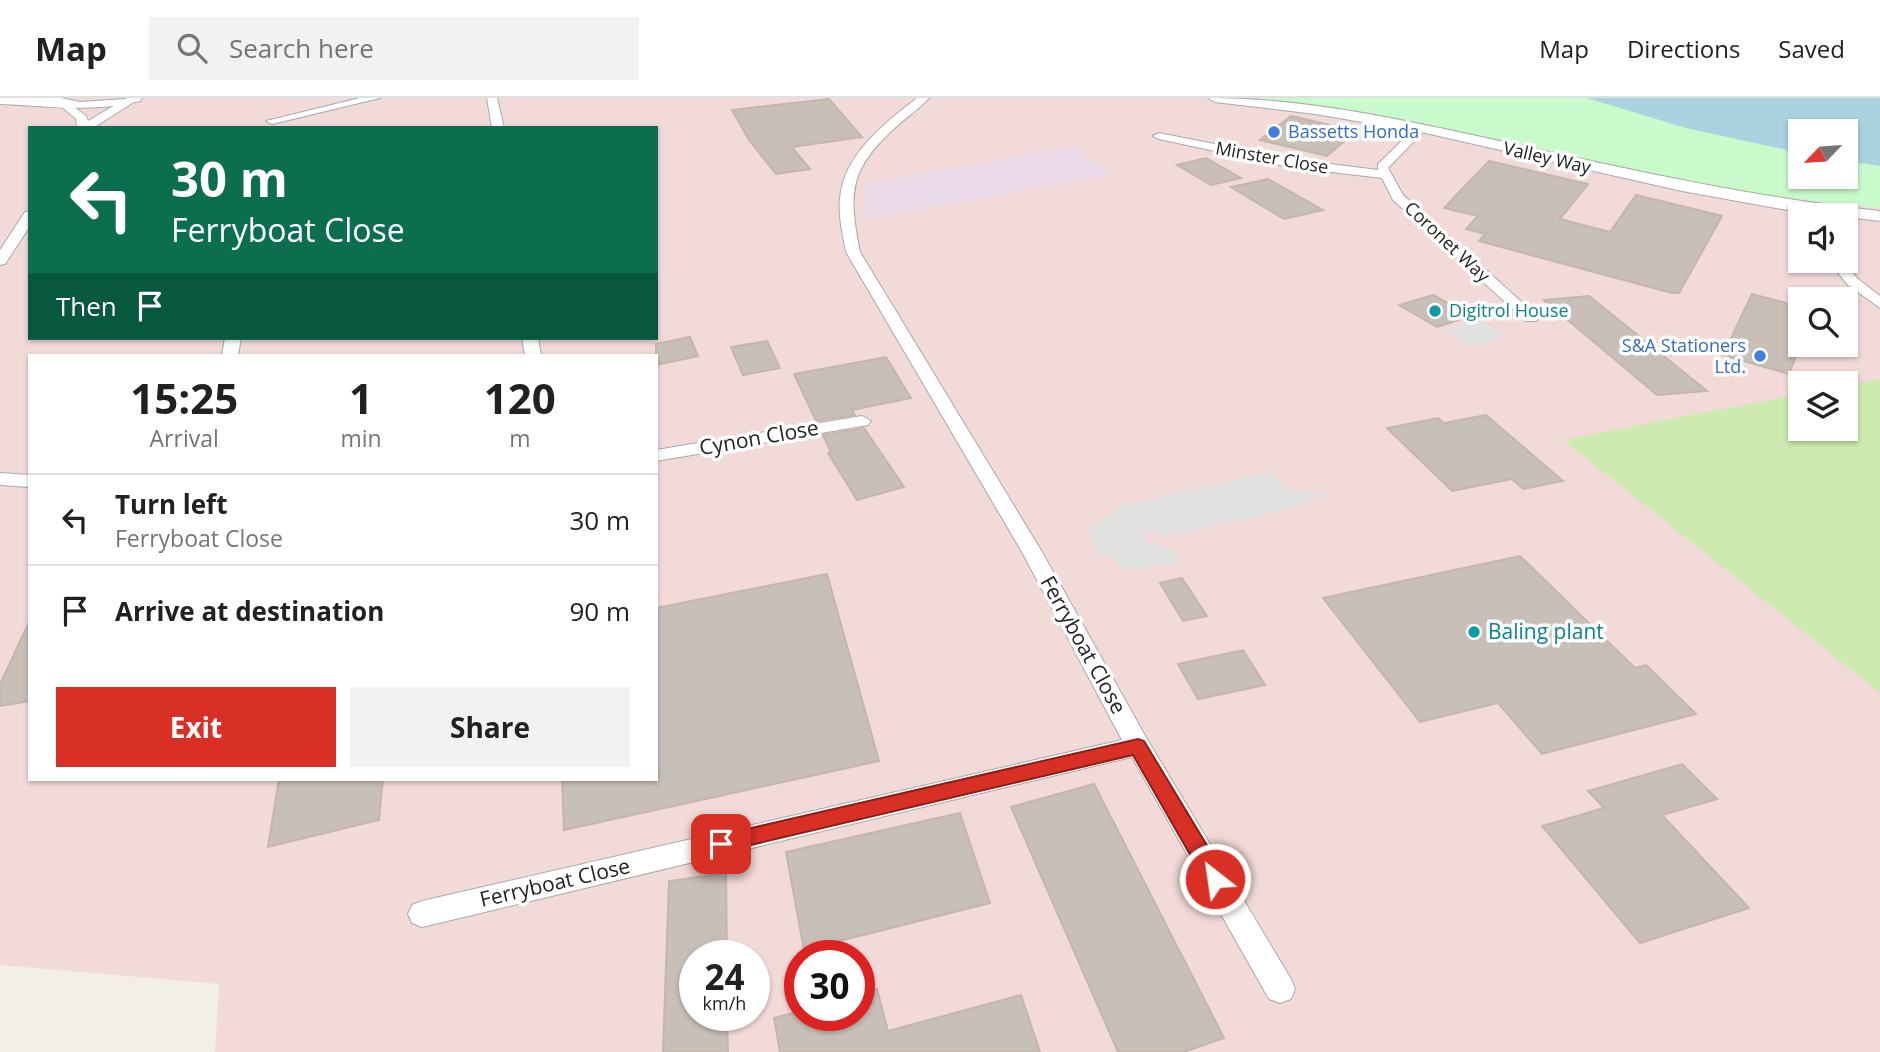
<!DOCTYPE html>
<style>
body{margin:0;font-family:"Open Sans",sans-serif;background:#f2f2f2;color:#202124;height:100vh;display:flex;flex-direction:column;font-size:26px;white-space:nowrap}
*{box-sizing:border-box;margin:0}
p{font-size:23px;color:#757577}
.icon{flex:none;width:38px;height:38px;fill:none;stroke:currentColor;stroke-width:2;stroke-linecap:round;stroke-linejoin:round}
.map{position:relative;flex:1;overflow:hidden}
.panel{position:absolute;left:28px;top:256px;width:630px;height:427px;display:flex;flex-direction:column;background:#fff;border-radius:0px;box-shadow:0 2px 5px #0004}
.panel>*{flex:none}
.banner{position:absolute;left:28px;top:28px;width:630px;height:214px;border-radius:0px;box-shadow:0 2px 5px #0004;background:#0b6e4f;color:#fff;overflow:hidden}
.needle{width:46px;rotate:245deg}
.fabs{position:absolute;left:1788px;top:21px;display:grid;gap:14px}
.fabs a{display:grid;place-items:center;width:70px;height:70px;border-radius:0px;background:#fff;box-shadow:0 2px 5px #0004;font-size:35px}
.speed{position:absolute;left:679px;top:842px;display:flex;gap:14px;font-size:35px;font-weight:700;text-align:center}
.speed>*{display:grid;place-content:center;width:91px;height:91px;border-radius:50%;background:#fff;box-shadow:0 2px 5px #0004;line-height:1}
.speed small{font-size:18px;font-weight:400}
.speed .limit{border:10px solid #d22;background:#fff;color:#111}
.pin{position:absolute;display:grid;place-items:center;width:60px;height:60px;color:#fff;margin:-30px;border-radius:14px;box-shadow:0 4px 10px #0006}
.me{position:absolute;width:77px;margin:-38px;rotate:330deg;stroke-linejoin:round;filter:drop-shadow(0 0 5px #0008)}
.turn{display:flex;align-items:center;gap:24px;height:147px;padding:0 28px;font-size:32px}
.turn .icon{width:91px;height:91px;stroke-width:2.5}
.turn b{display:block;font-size:49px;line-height:60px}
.then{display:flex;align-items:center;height:66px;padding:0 28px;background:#0003;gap:14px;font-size:26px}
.eta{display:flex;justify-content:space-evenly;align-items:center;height:119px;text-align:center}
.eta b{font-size:42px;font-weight:700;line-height:49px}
.cta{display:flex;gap:14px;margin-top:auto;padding:14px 28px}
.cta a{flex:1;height:80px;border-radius:0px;background:#d93025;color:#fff;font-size:28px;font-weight:700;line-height:80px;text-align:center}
.cta a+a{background:#f2f2f2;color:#202124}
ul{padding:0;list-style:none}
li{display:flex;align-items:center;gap:21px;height:91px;padding:0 28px;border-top:2px solid #e0e0e0}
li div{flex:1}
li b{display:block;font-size:26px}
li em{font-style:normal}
header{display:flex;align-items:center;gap:42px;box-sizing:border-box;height:98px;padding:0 35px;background:#fff;border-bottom:2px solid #e0e0e0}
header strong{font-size:33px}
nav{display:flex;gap:38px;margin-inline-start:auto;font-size:24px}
.search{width:490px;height:63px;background:#f2f2f2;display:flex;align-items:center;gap:18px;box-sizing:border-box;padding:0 24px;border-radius:0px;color:#757577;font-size:26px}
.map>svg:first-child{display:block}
.commercial{fill:#f2dad9;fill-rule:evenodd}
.industrial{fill:#ebdbe8}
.grass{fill:#cdebb0}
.park{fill:#c8facc;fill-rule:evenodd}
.parking{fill:#e2e2e2}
.water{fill:#aad3df}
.building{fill:#c7bfb8;stroke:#c4b6ab;stroke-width:2}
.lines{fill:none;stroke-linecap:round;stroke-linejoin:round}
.minor-casing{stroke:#a9a9a9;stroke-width:2}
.tertiary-casing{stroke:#a9a9a9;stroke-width:2}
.minor{fill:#fff;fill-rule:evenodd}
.tertiary{fill:#fff;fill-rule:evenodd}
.route{fill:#d93025;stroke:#8d1f18;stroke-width:2}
.shop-dot{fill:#3f7fe0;stroke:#fff;stroke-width:2.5}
.culture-dot{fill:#0f9aa8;stroke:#fff;stroke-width:2.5}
.labels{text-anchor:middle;stroke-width:7;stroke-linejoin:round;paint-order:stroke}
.far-shop-label{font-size:18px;fill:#366cbe;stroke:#fff;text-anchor:start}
.far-street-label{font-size:18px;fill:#222;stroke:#fff}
.far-culture-label{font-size:18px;fill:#0d838f;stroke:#fff;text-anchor:start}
.street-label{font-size:21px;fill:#222;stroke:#fff}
.culture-label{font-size:21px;fill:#0d838f;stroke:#fff;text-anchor:start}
</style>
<header>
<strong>Map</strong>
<div class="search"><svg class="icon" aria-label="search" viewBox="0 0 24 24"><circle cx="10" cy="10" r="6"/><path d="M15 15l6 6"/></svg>Search here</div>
<nav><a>Map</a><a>Directions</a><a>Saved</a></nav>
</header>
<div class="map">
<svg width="1880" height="954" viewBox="0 0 1880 954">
<rect width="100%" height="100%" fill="#f2efe9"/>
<path class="commercial" d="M0,0H1587L1801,79H1846L1880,68V954H215L219,886L0,867ZM30,30H656V240H30ZM1801,117H1846V163H1801ZM1801,201H1846V247H1801ZM30,257H656V681H30ZM1801,285H1846V331H1801ZM695,858H754V917H695ZM800,858H859V917H800Z"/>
<path class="industrial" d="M1073,48L1113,76L862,122L865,86Z"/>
<path class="grass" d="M1880,281V595L1563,342L1801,296V331H1846V287Z"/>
<path class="park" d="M1255,0H1880V110C1816,105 1753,96 1690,84C1545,57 1403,17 1255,0ZM1801,33H1846V79H1801Z"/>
<path class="parking" d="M1478,221L1506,237L1471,249L1443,232Z
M1271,374L1286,391L1336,398L1309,401L1311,405L1163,439L1154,432L1143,435L1150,447L1160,445L1163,450L1170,449L1180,461L1173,468L1163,465L1133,472L1122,471L1112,459L1101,458L1086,431L1125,407Z"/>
<path class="water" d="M1587,0H1880V68L1846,63V33H1801V55L1686,30Z"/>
<path class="building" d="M829,1L862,39L792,49L810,71L776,76L749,42L732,12Z
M1291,18L1356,33L1327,58L1260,42Z
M1206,60L1241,80L1211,87L1177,67Z
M1489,63L1588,86L1560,121L1610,134L1636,97L1722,118L1679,195H1672L1479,143L1485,136L1466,131L1478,118L1444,110Z
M1268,81L1323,112L1284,121L1231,89Z
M1752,196L1801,209V246L1789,276L1723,257Z
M1433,197L1471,218L1437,229L1399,207Z
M1589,198L1707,293L1657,297L1544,202Z
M690,239L698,258L656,267V246Z
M767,243L780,270L743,277L731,249Z
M886,259L911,300L852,312L855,317L816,323L794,276Z
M1486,317L1563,383L1523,391L1512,381L1452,393L1387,330L1438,320L1444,325Z
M864,330L904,389L857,402L828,355L831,354L823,337Z
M1520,458L1635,570L1646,567L1696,616L1542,656L1498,605L1420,624L1323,500Z
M827,476L879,663L564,732L562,681H659L656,651V510Z
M1182,480L1207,518L1183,523L1160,485Z
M30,522V603L0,608V586Z
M1243,552L1265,587L1198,601L1178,566Z
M1682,666L1717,701L1662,717L1749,810L1640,845L1542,728L1604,710L1588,693Z
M279,681H383L379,722L268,749Z
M1094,686L1224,940L1184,954H1118L1011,709Z
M960,715L990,805L804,852L786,754Z
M726,775L727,858H695V917H727L728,954H663L669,783Z
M877,891L888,933L1021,897L1040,954H780L774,920L800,913V917H859V896Z"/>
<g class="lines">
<g class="minor-casing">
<path id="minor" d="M127,0H140L93,30H77L76,21L60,7L69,5L86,18L88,23Z
M360,0H380L272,26L266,23Z
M487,0H497L504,30H492Z
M917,0H929C920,10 907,19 897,28C849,71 848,94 860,154L1042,454L1147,641L1291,881L1295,891L1291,901L1280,905L1269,901L1132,659L422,829L412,825L408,816L412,807L422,803L1122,642L1022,454L846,154C843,137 838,118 840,100C844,56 885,25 917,0Z
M1417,28L1427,30L1388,70L1403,97L1536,217L1539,220L1536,223H1526L1393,102L1382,80L1289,69L1159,41L1153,38L1159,35L1289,61L1378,72V66Z
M30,113V128L5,166L0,167V152L25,114Z
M1828,163H1842L1858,181L1880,198V210L1848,187Z
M225,240H241L238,257H222Z
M522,240H538L541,257H525Z
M862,318L871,323L868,327L656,363V352Z
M0,375L30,377V389L0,387Z"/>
</g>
<g class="tertiary-casing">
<path id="tertiary" d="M0,0H61L80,4L142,0L140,3C90,15 50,8 0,6Z
M1208,0C1313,0 1417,25 1518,47C1639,74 1758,100 1880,113V123L1846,119V117L1804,115L1682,93L1421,34L1315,16L1215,4Z"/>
</g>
<use href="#minor" class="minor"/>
<use href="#tertiary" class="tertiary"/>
</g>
<path class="route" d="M1138,641L1144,643L1223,774L1226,781L1223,788L1215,790L1208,788L1133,657L721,754L714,752L711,746L714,739L721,737Z"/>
<g class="shop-dot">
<circle cx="1274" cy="34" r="7"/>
<circle cx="1760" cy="258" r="7"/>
</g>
<g class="culture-dot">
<circle cx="1435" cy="213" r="7"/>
<circle cx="1474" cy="534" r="7"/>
</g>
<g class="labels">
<g class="far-shop-label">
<text x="1288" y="40">Bassetts Honda</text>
<text x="1746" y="254" text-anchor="end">S&amp;A Stationers<tspan x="1746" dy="21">Ltd.</tspan></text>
</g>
<g class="far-street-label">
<text transform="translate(1272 60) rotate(10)" y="6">Minster Close</text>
<text transform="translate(1547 60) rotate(13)" y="6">Valley Way</text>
<text transform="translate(1447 144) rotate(43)" y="6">Coronet Way</text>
</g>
<g class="far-culture-label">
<text x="1449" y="219">Digitrol House</text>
</g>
<g class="street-label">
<text transform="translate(759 340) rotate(-10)" y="7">Cynon Close</text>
<text transform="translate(1083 547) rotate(61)" y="7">Ferryboat Close</text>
<text transform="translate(555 785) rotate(-13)" y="7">Ferryboat Close</text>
</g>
<g class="culture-label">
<text x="1488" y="541">Baling plant</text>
</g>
</g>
</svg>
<div class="fabs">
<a><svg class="needle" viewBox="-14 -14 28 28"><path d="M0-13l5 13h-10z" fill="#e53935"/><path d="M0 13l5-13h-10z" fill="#757577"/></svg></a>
<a><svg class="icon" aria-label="sound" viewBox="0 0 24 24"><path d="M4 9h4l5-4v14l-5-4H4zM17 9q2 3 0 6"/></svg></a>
<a><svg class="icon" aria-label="search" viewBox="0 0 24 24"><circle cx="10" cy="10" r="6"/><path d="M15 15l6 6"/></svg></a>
<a><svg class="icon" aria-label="layers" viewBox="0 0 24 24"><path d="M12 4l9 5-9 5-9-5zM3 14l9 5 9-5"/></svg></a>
</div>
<div class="speed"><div>24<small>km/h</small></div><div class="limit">30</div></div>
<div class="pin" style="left:721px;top:746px;background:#d93025"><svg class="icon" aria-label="arrive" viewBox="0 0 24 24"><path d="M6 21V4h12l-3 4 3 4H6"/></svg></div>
<svg class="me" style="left:1215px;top:781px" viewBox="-20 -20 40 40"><circle r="17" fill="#d93025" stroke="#fff" stroke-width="3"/><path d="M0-11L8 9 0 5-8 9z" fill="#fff"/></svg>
<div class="banner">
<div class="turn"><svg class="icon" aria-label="left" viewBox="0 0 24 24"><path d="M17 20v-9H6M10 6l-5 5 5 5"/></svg><div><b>30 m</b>Ferryboat Close</div></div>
<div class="then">Then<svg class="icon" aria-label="arrive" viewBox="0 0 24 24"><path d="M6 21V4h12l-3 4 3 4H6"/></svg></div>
</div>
<section class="panel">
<div class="eta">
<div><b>15:25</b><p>Arrival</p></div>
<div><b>1</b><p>min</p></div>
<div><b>120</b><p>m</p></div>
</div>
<ul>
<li><svg class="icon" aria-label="left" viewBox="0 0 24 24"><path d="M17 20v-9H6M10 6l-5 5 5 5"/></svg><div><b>Turn left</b><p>Ferryboat Close</p></div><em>30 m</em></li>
<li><svg class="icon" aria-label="arrive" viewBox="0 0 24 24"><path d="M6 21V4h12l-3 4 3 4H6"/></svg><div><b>Arrive at destination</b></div><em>90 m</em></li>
</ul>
<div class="cta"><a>Exit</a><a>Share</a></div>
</section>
</div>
